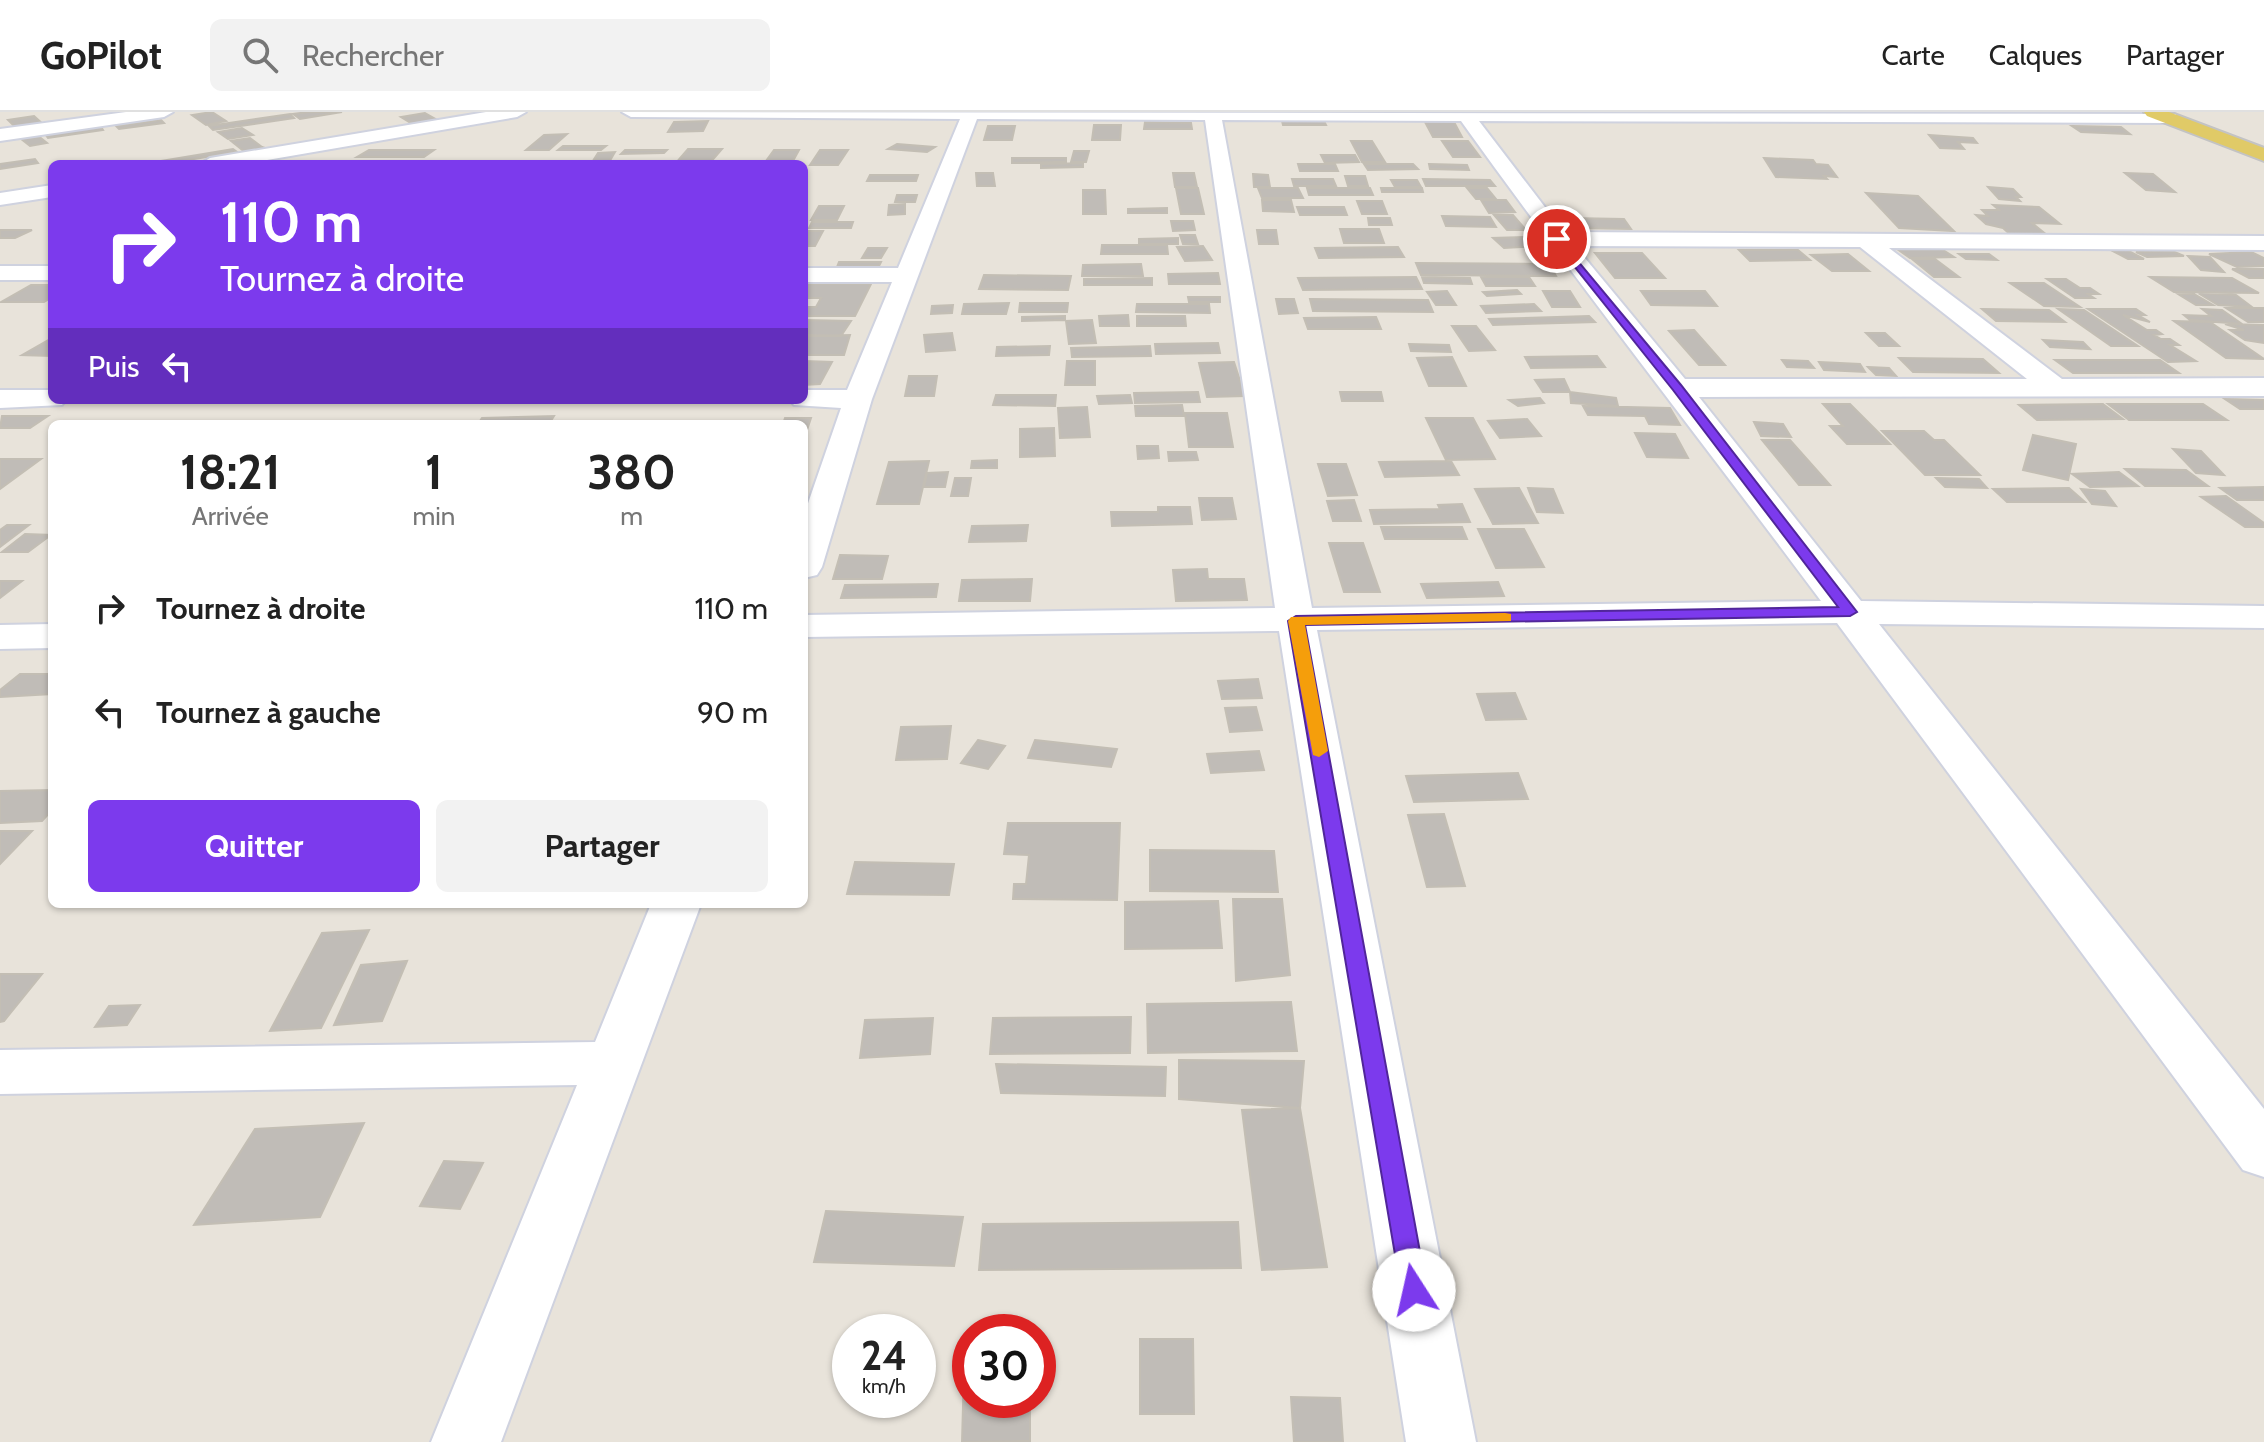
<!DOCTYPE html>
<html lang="fr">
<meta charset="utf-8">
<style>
body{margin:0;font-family:Cabin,sans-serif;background:#f2f2f2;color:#222;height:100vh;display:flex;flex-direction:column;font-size:30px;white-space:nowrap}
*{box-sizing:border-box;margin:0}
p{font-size:26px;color:#767676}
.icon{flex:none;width:44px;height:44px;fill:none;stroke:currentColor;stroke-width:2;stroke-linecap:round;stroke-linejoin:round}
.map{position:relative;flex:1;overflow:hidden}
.panel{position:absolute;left:48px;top:308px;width:760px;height:488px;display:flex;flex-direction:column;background:#fff;border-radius:12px;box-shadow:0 2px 6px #0004}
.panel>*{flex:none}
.top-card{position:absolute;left:48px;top:48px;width:760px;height:244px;border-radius:12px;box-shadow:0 2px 6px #0004;background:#7c3aed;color:#fff;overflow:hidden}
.speed{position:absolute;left:832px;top:1202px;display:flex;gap:16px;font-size:40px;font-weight:700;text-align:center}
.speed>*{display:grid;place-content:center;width:104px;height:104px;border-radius:50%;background:#fff;box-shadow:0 2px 6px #0004;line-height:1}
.speed small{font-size:20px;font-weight:400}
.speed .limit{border:12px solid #d22;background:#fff;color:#111}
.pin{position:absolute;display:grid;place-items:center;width:68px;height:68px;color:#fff;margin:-34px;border:4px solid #fff;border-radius:50%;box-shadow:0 2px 8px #0007}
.me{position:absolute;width:88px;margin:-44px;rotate:350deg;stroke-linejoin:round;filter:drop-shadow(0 0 6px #0008)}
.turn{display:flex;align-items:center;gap:28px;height:168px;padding:0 40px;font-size:36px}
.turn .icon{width:104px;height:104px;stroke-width:2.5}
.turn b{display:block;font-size:56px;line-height:68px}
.then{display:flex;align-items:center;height:76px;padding:0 40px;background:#0003;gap:16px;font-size:30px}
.eta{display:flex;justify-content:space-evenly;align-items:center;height:136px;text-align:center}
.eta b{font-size:48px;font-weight:700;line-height:56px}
.action{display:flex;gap:16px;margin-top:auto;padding:16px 40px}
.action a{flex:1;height:92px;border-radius:12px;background:#7c3aed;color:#fff;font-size:32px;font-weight:700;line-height:92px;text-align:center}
.action a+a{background:#f2f2f2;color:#222}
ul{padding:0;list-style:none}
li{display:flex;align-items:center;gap:24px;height:104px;padding:0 40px}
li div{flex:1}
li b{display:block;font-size:30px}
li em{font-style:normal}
header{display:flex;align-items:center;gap:48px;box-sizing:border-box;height:112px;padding:0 40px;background:#fff;border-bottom:2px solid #e0e0e0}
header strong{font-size:38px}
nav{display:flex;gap:44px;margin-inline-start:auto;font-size:28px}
.search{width:560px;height:72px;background:#f2f2f2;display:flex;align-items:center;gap:20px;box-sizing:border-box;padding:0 28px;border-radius:12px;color:#767676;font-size:30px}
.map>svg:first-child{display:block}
.building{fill:#c0bcb7;stroke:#c3beb4;stroke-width:2}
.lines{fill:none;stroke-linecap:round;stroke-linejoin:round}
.minor-casing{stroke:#cfd2df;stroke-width:4}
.major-casing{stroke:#c3c3c3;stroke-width:4}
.minor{fill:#fff;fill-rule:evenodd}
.major{fill:#e0ca67;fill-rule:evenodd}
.route{fill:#7c3aed;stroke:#51269a;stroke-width:2}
.slow{fill:#f59e0b}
</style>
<header>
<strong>GoPilot</strong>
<div class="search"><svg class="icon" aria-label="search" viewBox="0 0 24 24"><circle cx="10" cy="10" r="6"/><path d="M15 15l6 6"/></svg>Rechercher</div>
<nav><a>Carte</a><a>Calques</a><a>Partager</a></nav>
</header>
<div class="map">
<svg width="2264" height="1330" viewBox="0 0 2264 1330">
<rect width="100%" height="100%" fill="#e8e3da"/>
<path class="building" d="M212,0L226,9L206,13L192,3Z
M308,0H342L300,7L293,2Z
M425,1L439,9L414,13L401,5Z
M290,2L294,6L213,18L209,14Z
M34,4L44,13L17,17L8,8Z
M161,8L164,11L119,17L116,14Z
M708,9L703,19L668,20L674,10Z
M1282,9H1324L1326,13H1283Z
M1145,10L1191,11L1192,17H1144Z
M1425,10H1454L1462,25H1433Z
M1094,13H1121L1120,28H1092Z
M988,14H1015L1012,28H984Z
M2072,14L2121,15L2130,22L2081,20Z
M101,15L103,18L48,26L45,22Z
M242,16L253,23L228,27L218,20Z
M567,22L549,38H526L544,23Z
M37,23L47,31L30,34L20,26Z
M1929,23L1973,26L1977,31L1958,30L1964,37L1940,36Z
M250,26L262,35L268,37L246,41L231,29Z
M1351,29H1372L1385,50H1362Z
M1442,29H1468L1480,45H1453Z
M897,32L935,35L927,40L888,37Z
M563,34H606L601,38H558Z
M233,37L237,40L164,52L149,51Z
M688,37H722L709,52H675Z
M369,38H434L424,45H357Z
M625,38H667L664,41L621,42Z
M774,38H799L793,49H766Z
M820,38H848L838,53H810Z
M1074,39H1089L1086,50H1071Z
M615,40L608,52H591L598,41Z
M1321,43H1355L1359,50L1325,51Z
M1012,46H1066V50L1012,51Z
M1764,46L1813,48L1816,52L1828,53L1837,65L1824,64L1827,67L1776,65Z
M35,47L38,51L0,57V52Z
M1083,51V55L1041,56V52Z
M1298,52H1335L1338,59H1300Z
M1364,52H1413L1418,57L1368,58Z
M1429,52L1467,53L1469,58L1430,57Z
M976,61H993L995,74H977Z
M1173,61H1194L1197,75H1175Z
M2125,61L2153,62L2175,80L2146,78Z
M1253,62L1268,63L1270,75H1254Z
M870,63H918L916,69H867Z
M1345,64H1365L1368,74H1348Z
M1292,67H1333L1336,74H1294Z
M1423,67L1490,68L1495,74H1426Z
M1391,68H1417L1421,75H1395Z
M1988,75L2013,77L2021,85H2016L2020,89L1999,87Z
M1176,76H1198L1204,102H1181Z
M1258,76H1298L1303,86H1262Z
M1307,76H1370L1373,83H1309Z
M1381,76H1422L1423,80H1382Z
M1467,76H1487L1496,87H1476Z
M1083,78H1105L1106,102H1083Z
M1866,81L1918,84L1954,119L1899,116Z
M897,83H917L915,90H895Z
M1262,88H1291L1294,100L1263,99Z
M1481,88H1506L1515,100L1489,101Z
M1357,89H1382L1387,102H1362Z
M905,92V102L888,103L889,93Z
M1993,93L2039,95L2060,112L2032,111L2052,127L2013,125L2003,116L1986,112L1976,103L1988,104L1982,98H1999Z
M819,94H844L837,108H811Z
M1297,95H1344L1347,103H1300Z
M1167,96V101H1128V97Z
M1494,103H1513L1526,118H1507Z
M1442,104L1490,105L1496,115L1446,114Z
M1368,106H1390L1392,113H1369Z
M1569,106L1624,107L1631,117L1574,116Z
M1171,109H1193L1195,118L1173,119Z
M812,110H853L851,116H809Z
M1340,117H1379L1384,131H1344Z
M0,118H32L15,126H0Z
M1257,118H1276L1278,132H1259Z
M805,119H823L815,134H804Z
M1180,123H1195L1198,132H1183Z
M1525,125L1536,134L1504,136L1493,126Z
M1178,126V132H1139V127Z
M1102,133H1167L1168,142H1101Z
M1203,134L1212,148L1185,149L1177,135Z
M1398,135L1404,145L1319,146L1315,136Z
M868,136H887L881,146H862Z
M1940,136L1954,145L1910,146L1897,137Z
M2109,137H2125L2144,147H2128Z
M1739,138H1798L1810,148L1750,149Z
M2172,139L2184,144L2147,145L2136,140Z
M2251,140L2264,146V154L2237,155L2209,142Z
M1595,141H1642L1665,166H1615Z
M1848,142L1869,159H1832L1811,143Z
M1959,142H1989L1997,148L1966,147Z
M2188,144L2210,145L2224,160L2201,158Z
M1912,147H1935L1959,165H1934Z
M839,150H881L879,154L837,155Z
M1416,151L1549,152L1556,164L1421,163Z
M1141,152L1143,164H1082L1083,153Z
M2232,157H2264V166H2249Z
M1218,161L1220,172H1169L1168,162Z
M984,163L1071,164L1068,178L979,177Z
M1416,165L1422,177L1303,178L1298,166Z
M1422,165L1470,166L1472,172L1424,171Z
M1481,165H1529L1535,174H1486Z
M2150,165L2232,166L2259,181L2174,180Z
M1152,166V173H1084V167Z
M2047,167H2066L2080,176H2090L2099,182H2088L2094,186H2075Z
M2010,171H2044L2080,195L2044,194Z
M804,172H871L855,204H804V195H816L821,186H804Z
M31,173H52V185L44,190H1Z
M1517,178L1521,182L1487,184L1483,180Z
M1447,179L1456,193H1436L1427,180Z
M1543,179H1570L1580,195H1552Z
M1641,179H1705L1717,194L1651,193Z
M2198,181L2236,183L2252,195L2218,193Z
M2178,182H2194L2213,193H2196Z
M1188,185H1220V190H1189Z
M1276,187H1294L1298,201L1279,202Z
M1310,187L1428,188L1433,200L1313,199Z
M1009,191L1006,202H962L964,192Z
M1020,191H1068L1067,200H1019Z
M1137,192H1209L1210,201L1136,200Z
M1534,192L1541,199L1486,201L1481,194Z
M953,193L952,201L931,202L932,194Z
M2226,196H2264V210H2248Z
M1982,197L2049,198L2065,210L1996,209Z
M2058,197L2084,198L2138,234H2111Z
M2088,197H2136L2145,203H2138L2150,210L2123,203L2147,218H2156L2162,222L2154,223L2161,227H2170L2179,233H2170L2196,249L2168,250Z
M2202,197L2222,198L2242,212L2190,208L2184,203L2211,204Z
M1128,203L1129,214H1100L1099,204Z
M1065,204V208L1022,209V205Z
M1137,204H1185L1186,214H1137Z
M1589,204L1595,210L1493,213L1489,207Z
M1376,205L1381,217H1308L1304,206Z
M804,208L851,209L841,224L804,223Z
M1092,208L1096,231L1069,232L1066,209Z
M2174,209L2210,210L2264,247L2226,246Z
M2225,212L2264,213V231L2245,228L2230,218H2244Z
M1452,214H1476L1495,238L1469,239Z
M1694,218L1725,253H1699L1669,219Z
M952,221L955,238L926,240L924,223Z
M1866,221H1885L1899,234H1879Z
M850,223L844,243H804L808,224Z
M52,226V244L22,243Z
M2043,228L2083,230L2090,237L2050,235Z
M1218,231L1220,241L1156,242L1155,232Z
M1409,232L1449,233L1451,240L1411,239Z
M1050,234L1049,243L996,244L997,235Z
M1150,234L1151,244L1072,245L1071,236Z
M1597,244L1605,255L1531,256L1525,245Z
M1452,245L1466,274H1429L1417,246Z
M1899,246L1983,247L1999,261L1913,260Z
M1782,248L1808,249L1814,256L1787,255Z
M2055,248H2160L2179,261H2073Z
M804,249L832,250L820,272L804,273Z
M1067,249H1095V273H1065Z
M1234,250L1245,284L1207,285L1199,251Z
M1819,250L1860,252L1865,260L1824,258Z
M1868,255L1889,256L1896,264L1876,263Z
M909,264H937L934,284H905Z
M1564,267L1570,280H1543L1535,268Z
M1198,280L1200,290L1135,291L1134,281Z
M1340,280H1381L1383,289H1342Z
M1570,280L1616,286L1618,294L1571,291Z
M996,283H1056L1055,294L993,293Z
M1130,283L1132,291L1099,292L1097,284Z
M1540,286L1544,291L1518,294L1509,288Z
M2225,287L2264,288V297H2240Z
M1823,292H1850L1890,332H1847L1830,314H1843Z
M2103,292L2123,307L2037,308L2019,293Z
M2108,292H2203L2227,308H2129Z
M1182,293L1184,304H1136L1135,294Z
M1583,294L1670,296L1680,313L1649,312L1645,304L1588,303Z
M1087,295L1090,325L1060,326L1058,296Z
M1185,301H1227L1233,335H1189Z
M48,304L30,316H0L2,304Z
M554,304L549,312H478L482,306Z
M785,306H811L804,327V312H783Z
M1426,306H1473L1495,347L1446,348Z
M1527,307L1541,324L1500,326L1488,309Z
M1754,310L1783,312L1791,325L1761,324Z
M1054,316L1055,344L1020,345V317Z
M1882,319H1924L1934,328H1944L1980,363H1925Z
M1635,321L1675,322L1688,346L1647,345Z
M2033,323L2076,332L2068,368L2023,358Z
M1762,328H1790L1830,373H1799Z
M1137,334H1158L1159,346L1138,347Z
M2173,337L2201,339L2224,363L2196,361Z
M1168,340H1196L1198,348L1169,349Z
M0,347H41L0,377Z
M997,348V356H971L972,349Z
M929,349L919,392H877L889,350Z
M1451,349L1459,363L1385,365L1379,350Z
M1318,352H1346L1357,383L1328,384Z
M2125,357L2186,358L2208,374H2145Z
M948,360L945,375H924L927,361Z
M2119,360L2138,374L2090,375L2072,362Z
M955,366H971L968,384H951Z
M1936,366L1979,367L1987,376L1945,375Z
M2264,375V388H2237L2220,376Z
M1519,376L1538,411L1493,412L1475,377Z
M1528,376L1553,377L1563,401L1537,400Z
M2069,376L2085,390H2007L1993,377Z
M2081,377L2105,379L2116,394L2092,392Z
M2226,384L2264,411V415H2245L2201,385Z
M1199,386H1232L1236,407L1202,408Z
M1354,388L1361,409H1333L1327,389Z
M1462,392L1470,410L1374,412L1370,398L1440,397L1438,393Z
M1158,395H1190L1192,412L1112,414L1111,400H1158Z
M7,413H29L0,435V418Z
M1028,413L1026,429L969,430L972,414Z
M1381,415H1462L1467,427H1385Z
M1478,417H1524L1544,455L1496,456Z
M25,422L51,423L28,440H2Z
M1329,431H1363L1380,480H1344Z
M840,443L888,444L882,467H833Z
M1207,457L1208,467H1244L1247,488L1176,489L1173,458Z
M1032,467L1030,489H959L962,468Z
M0,469H22L0,486Z
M1498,470L1504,484L1427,486L1421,472Z
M938,472L936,485L841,486L845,473Z
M20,562H52V582L0,585V578Z
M1258,567L1262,586L1222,587L1218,569Z
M1515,581L1526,607L1486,608L1477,582Z
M1256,595L1262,618L1230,620L1225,596Z
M951,614L947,647L896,648L901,615Z
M978,628L1005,634L988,657L961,651Z
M1035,628L1117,637L1111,655L1028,646Z
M1259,639L1264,658L1211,661L1207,642Z
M1518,661L1528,687L1414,690L1406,664Z
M52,678V698L42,709L0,711V679Z
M1444,702L1465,774L1427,775L1408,703Z
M1008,711H1120L1117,788L1013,787L1014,772H1026L1029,743L1004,742Z
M0,719H32L0,752Z
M1150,738L1274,739L1278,780L1150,779Z
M855,750L954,752L949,783L847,782Z
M1233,787H1282L1290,863L1236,869Z
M1218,789L1222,836L1125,837V790Z
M369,818L321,916L270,919L322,821Z
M407,849L382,909L334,913L361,853Z
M0,862H42L4,909L0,910Z
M1291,890L1297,939L1148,941L1147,892Z
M140,893L127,913L95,915L109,894Z
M1131,905L1130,941L990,942L993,906Z
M933,906L930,942L860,946L865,908Z
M1179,948L1304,949L1300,996L1179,987Z
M996,952L1166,955L1165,984L1001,981Z
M1300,996L1327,1155L1262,1158L1242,998Z
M364,1011L320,1105L194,1113L255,1017Z
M444,1049L483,1051L460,1097L420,1094Z
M826,1099L963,1105L954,1154L814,1150Z
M1238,1110L1241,1156L979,1158L983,1112Z
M965,1222H970V1288H1030V1329L962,1330Z
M1140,1227H1193L1194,1302H1140Z
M1291,1285L1340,1286L1343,1330H1294Z"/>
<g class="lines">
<g class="minor-casing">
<path id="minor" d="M126,0H173L164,5L0,29V17Z
M486,0H526L517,5L244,52H200L210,46Z
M622,0L2175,2L2178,6L2169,11L1479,9L1564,120L2264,124V138L1889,136L2062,267L2264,266V284L1699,285L1861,489L2264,494V516L1879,512L2264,997V1065L2243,1058L1837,511L1317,518L1476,1330H1406L1279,519L804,525V503L1275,496L1205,8L977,7L872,287L822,455L817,463L804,466V403L841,296L794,293L790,288H804V278H847L892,170H804V156H898L960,7L631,5ZM1222,8L1461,9C1577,171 1701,328 1821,489L1312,496ZM1575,134L1860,135L2027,267H1685Z
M52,73V85L0,93V81Z
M0,154H52V168H0Z
M0,278H52V288H66L62,293L0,296Z
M52,512V536L0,537V513Z
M651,792H701L501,1330H431L577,973L0,982V938L595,930Z"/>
</g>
<g class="major-casing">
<path id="major" d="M2144,0H2169L2264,36V49L2147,4Z"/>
</g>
<use href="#minor" class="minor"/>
<use href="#major" class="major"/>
</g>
<path class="route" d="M1557,124L1681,273L1857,500L1850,504L1305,513L1427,1178L1423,1187L1414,1190L1405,1187L1401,1178L1288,509L1296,504L1838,495L1673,278L1554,129Z"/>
<path class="slow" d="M1505,501L1511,502V509L1305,513L1328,639L1319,645L1313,643L1288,509L1291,505Z"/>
</svg>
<div class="speed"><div>24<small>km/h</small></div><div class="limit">30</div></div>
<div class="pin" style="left:1557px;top:127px;background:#d93025"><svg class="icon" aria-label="arrive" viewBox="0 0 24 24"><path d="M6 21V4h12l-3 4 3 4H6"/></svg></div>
<svg class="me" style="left:1414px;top:1178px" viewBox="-20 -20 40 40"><circle r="19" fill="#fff"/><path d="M0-13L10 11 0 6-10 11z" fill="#7c3aed"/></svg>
<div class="top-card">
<div class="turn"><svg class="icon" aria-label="right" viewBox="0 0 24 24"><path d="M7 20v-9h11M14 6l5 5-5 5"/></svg><div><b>110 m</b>Tournez à droite</div></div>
<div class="then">Puis<svg class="icon" aria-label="left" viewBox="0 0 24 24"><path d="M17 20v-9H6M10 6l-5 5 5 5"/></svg></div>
</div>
<section class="panel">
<div class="eta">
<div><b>18:21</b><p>Arrivée</p></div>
<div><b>1</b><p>min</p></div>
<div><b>380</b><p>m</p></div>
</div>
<ul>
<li><svg class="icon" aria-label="right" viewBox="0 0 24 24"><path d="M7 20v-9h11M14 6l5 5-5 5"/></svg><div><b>Tournez à droite</b></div><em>110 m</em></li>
<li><svg class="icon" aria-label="left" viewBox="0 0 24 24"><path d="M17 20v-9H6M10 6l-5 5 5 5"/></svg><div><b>Tournez à gauche</b></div><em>90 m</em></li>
</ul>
<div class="action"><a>Quitter</a><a>Partager</a></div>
</section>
</div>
